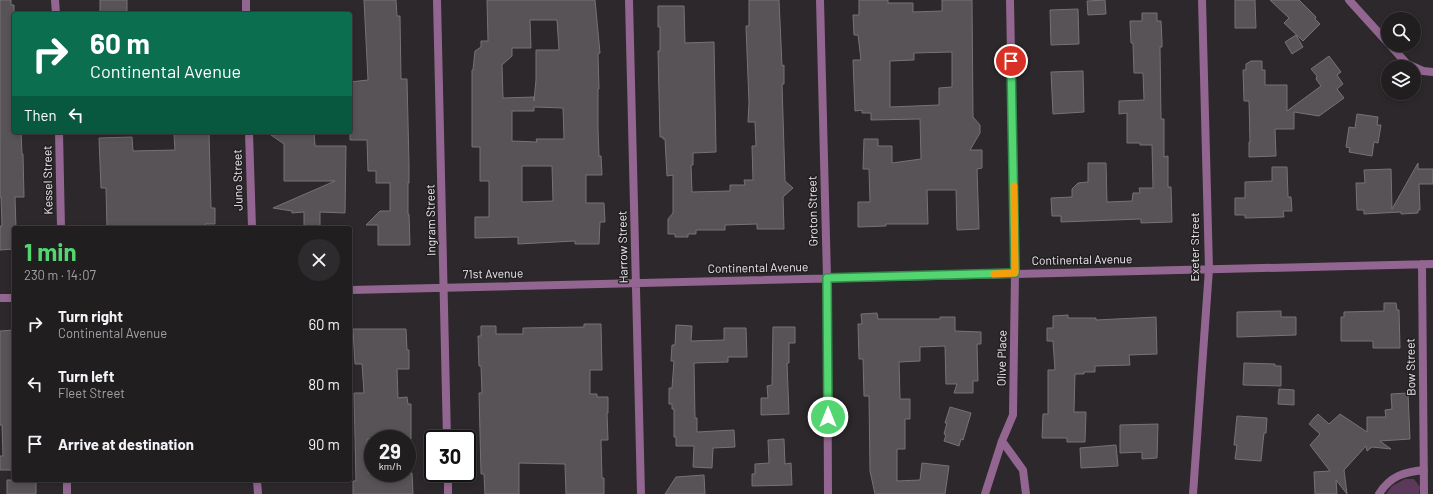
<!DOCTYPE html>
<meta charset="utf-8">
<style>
body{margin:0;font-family:Barlow,sans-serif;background:#2d2b2d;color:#f1f3f6;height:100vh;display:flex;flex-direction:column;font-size:15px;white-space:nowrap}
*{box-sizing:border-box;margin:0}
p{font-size:13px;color:#a2a2a5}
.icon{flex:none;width:22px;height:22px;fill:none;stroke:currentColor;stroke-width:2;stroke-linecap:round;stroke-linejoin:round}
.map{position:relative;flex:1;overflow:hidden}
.panel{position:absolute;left:12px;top:226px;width:340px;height:256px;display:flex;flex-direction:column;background:#211e20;border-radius:4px;box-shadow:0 2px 6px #0003,0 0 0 1px #3e3c3e}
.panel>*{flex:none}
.guide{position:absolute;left:12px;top:12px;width:340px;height:122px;border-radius:4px;box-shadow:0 2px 6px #0003,0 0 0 1px #3e3c3e;background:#0b6e4f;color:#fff;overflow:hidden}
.buttons{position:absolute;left:1381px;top:12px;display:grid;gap:8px}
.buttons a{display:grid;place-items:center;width:40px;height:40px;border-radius:50%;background:#211e20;box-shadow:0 2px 6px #0003,0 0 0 1px #3e3c3e;font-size:20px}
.speed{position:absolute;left:364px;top:430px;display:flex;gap:8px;font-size:20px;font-weight:700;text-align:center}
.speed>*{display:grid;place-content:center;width:52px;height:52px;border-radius:50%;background:#211e20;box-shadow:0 2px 6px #0003,0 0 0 1px #3e3c3e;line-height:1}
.speed small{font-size:10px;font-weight:400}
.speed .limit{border:2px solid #111;border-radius:6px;background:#fff;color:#111}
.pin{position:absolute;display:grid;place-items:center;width:34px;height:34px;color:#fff;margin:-17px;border:2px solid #fff;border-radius:50%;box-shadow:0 1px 4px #0007}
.me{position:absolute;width:44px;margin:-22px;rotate:0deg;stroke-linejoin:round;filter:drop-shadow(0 0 3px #0008)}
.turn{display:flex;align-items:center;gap:14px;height:84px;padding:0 12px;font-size:18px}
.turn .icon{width:52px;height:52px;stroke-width:2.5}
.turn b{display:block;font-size:28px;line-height:34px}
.then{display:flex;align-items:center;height:38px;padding:0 12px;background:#0003;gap:8px;font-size:15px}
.round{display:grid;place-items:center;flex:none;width:42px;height:42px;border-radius:21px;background:#2d2b2d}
.summary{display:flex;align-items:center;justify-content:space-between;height:68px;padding:0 12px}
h1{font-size:24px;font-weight:700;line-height:30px;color:#53d672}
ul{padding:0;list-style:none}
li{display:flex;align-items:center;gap:12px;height:60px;padding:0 12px}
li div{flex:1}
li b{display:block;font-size:15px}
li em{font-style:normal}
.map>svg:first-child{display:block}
.green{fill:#5c385a}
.building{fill:#575357;stroke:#767276;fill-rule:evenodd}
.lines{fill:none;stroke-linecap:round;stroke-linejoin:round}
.street{stroke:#926690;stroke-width:8}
.route-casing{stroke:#368b4a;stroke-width:10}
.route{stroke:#53d672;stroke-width:7}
.slow{stroke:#f59e0b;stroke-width:7}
.labels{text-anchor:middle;stroke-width:3;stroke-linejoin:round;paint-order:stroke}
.street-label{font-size:12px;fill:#edeaed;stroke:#221f22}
</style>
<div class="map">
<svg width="1433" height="494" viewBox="0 0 1433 494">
<rect width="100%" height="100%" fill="#2c282b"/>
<path class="green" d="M1405,479H1414L1420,487L1419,494H1386L1392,486Z"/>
<path class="building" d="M0,0H11V5H14V29H12L14,66V132H21L22,154H23L24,197H15L16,228H14V249L0,250V226H2L1,197H0Z
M100,0H127V14H102V13H100Z
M364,0H396L397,16H400L401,79H407L409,165V183H408V214H409L410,245H378V225H366L380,211H390V183H376V171H368L367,140H350V82L368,80Z
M487,0H595L600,53L598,54L599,89H598V128L599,156H601L602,175H586V203H604L605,222H600L599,244H575V241L518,244V237L475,238V217H489V181H480V147H472V70H473L475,51L481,47V41H488ZM530,20H557L559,50H536V80L534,101V97L503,98L502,65L512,56V48H531ZM534,107L563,108L564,139H536L537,142L512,141V111H534ZM522,166H552L553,201L522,202Z
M749,0H779L782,66L784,65V84H782L785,181L793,188L783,197L784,229H757V224L725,225V230H696V234H688V237H675V234H668V219L673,213V175L667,176L665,139H663V137H660L658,51H660V27H658V6H684L685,43L714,42L716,152L693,153V165H691L692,192L730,191V185H745L744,180H753L752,146H756L755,122H748L749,103L746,26H749Z
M859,0H888V3H913V12L942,11V0H972L973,117L980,125V133L970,150H982V168L977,169L979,229L957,230L956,190H927L928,224H886V226L858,227V202H870L869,169H863L864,139H878V146H892V163L921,159L920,119L871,120V113H862V110L855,111L853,60H861L858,35H854L853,15H859ZM952,52V87L939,88V105L890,107V61L914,60V53Z
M1105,0L1106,14L1088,15L1087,1Z
M1235,0H1255L1256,28H1235Z
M1270,0H1299L1316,17L1315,19L1320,24L1303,41L1284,23L1289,18Z
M1078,9L1079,44L1051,45L1050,10Z
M1142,13H1157V21H1161L1162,42V47H1160L1161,119H1164V157L1168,156V187H1171L1172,222L1141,223V219L1061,222V216H1052L1051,198L1072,197V189L1078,183L1088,182V163H1106L1107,202L1132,201L1133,193H1140L1139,188H1153L1152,145H1140V143H1127V113L1119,114V101L1144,100L1143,73H1134L1133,43H1131L1130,21H1142Z
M1296,35L1303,47L1292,54L1285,42Z
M1329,56L1341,72L1337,75L1343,84L1337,89L1344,98L1319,116L1294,112V129H1275L1276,156L1249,157V142H1250L1249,101H1244L1243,70H1246V64L1251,61H1262V70H1265V85H1287V111L1321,86L1316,79L1317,76L1311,69Z
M1083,71L1084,112L1053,114L1051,72Z
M1357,114L1378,117L1377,125H1381L1378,143L1374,142L1372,156L1349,152L1350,148L1346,147L1349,127L1355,128Z
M190,132H205V134L209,133L211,208H215V224H205V228H107L106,188H101L99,138L132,137L133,151L175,150L174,134H190Z
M314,132L315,146H346L345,213L320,212V228H304V212L292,213V211L273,208L335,181H284V144L271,135Z
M1418,163V169H1433V184H1419L1420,210H1418V213L1401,214V212L1364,214V210H1357L1356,183H1365L1364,170L1391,169L1392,209Z
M1272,167H1287L1288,197H1291L1292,211H1283L1284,217L1245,218V215H1235V198H1245V182L1272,181Z
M1384,303H1396L1397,310H1399L1400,348H1373V341H1341V317H1344V312L1384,311Z
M1281,311V317H1296V335L1237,337V312Z
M877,313L878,319H940V317H955V331L981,332V344H977L978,381H973V393H954L957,384H946L945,346L920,347V361L899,362L900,399H910V419H905V449H897V481L920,480L922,463L949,466L945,494H875L870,471L869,396H864L863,359H859L858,324H862L861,314Z
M1068,315V318H1096V320L1156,317L1157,354L1129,355L1130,365L1095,366V372H1084V374H1075L1074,412H1086L1085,442H1067V438H1042L1043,414H1048V370H1055L1053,341H1047V328H1053V316Z
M584,324H601L602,370H590V394H597V397H608V413H607L608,440H601L602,478H604V494H566L565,464L519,463V494H485L484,474H481L479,393H482L481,366H479L478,336H481V326H496V334H523V328L584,327Z
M676,325L692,326L691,341L724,340V328H746L747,357H728V362L694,363L695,418H697V432L734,430L735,447L713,448L712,468L693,467L694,446H676V437H674V409H672V404H669V388H672L674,361H671L672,345H675Z
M773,327H795V343H789V363H787L789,414L761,415V398H768L767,386L772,385Z
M353,329H406L407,350H409V369H397L398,398L407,397L408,404H411V439H367L368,473H412L413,494H353V481H356L354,393H364L362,364H355Z
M14,330V470H0V456H3L2,425H0V331Z
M1244,363L1275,364V366H1281V386L1243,385Z
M1279,389L1294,390V405L1278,404Z
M1408,393L1410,439L1380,441L1391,449L1372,447L1367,451L1366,446L1344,470L1347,494L1336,480L1337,494H1315L1314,472L1330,471L1310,445L1320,434L1309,424L1313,419L1318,414L1329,424L1340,414L1367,432V417H1386L1385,410L1392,409L1391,394Z
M950,407L971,413L963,440L961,439L959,446L944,441L946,435L944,434L947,423H945Z
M1237,416L1267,418L1266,433H1264L1261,461L1235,459L1237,445H1234Z
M1158,424L1157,458L1142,459V452L1120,453V425Z
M784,439L785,464L791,463L792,485L752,486V474H755V464L769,463L768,440Z
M1116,445L1118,466L1081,468L1080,448Z
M704,475L705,494H665L676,477Z
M7,480H36V494H7Z"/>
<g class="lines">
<path class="street" d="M55,0L56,14
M246,0V14
M437,0L447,439
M629,0L641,494
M820,0L827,278L828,494
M1349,0L1388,43
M1390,45L1407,64L1414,67
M1414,67L1423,71L1433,72
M59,132L61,228
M249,132L252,228
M1422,264L1424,494
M350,290L1433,264
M0,298H14
M1002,441L1023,470L1026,494
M448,473V494
M67,480V494
M257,480L258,494
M985,494L1002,441L1013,415L1015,273L1010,0
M1193,494L1209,269L1202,0
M1379,494C1390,476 1404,472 1424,470"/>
</g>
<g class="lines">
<g class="route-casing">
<path id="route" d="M828,417L827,278L1015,273L1011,61"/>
</g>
<use href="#route" class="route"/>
<path class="slow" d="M994,274L1015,273L1014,186"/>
</g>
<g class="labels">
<g class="street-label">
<text transform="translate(48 180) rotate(-91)" y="4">Kessel Street</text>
<text transform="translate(238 180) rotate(-91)" y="4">Juno Street</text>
<text transform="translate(813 211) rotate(-91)" y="4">Groton Street</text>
<text transform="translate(431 220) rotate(-91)" y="4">Ingram Street</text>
<text transform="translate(623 247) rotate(-91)" y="4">Harrow Street</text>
<text transform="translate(1195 247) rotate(-90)" y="4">Exeter Street</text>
<text transform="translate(1082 260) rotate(-1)" y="4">Continental Avenue</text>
<text transform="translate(758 268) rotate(-1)" y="4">Continental Avenue</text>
<text transform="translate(493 274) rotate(-1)" y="4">71st Avenue</text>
<text transform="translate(1002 358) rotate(-89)" y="4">Olive Place</text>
<text transform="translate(1411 367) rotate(-91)" y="4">Bow Street</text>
</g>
</g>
</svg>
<div class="buttons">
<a><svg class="icon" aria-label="search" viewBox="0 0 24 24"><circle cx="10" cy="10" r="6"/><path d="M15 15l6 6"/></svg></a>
<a><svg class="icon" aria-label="layers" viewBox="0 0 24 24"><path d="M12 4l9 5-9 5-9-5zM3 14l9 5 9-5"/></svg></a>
</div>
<div class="speed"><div>29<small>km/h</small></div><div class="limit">30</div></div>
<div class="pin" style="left:1011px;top:61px;background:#d93025"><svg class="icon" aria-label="arrive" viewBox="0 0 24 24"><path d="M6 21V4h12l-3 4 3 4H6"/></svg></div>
<svg class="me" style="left:828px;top:417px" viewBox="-20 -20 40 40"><circle r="17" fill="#53d672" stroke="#fff" stroke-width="3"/><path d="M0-11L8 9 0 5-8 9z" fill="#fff"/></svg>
<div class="guide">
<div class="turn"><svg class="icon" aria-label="right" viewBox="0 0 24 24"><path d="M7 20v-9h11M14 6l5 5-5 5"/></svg><div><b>60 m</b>Continental Avenue</div></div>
<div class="then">Then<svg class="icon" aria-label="left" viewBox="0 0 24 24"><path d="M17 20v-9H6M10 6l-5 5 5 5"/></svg></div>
</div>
<section class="panel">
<div class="summary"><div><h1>1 min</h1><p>230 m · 14:07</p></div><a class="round"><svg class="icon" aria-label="close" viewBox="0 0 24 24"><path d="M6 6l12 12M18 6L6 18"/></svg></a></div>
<ul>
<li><svg class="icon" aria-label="right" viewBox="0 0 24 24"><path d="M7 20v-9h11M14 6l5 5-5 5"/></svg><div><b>Turn right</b><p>Continental Avenue</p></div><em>60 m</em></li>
<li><svg class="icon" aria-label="left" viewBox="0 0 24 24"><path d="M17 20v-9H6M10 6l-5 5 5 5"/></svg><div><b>Turn left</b><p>Fleet Street</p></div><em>80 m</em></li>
<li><svg class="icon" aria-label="arrive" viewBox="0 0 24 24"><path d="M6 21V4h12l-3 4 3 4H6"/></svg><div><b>Arrive at destination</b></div><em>90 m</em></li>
</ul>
</section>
</div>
